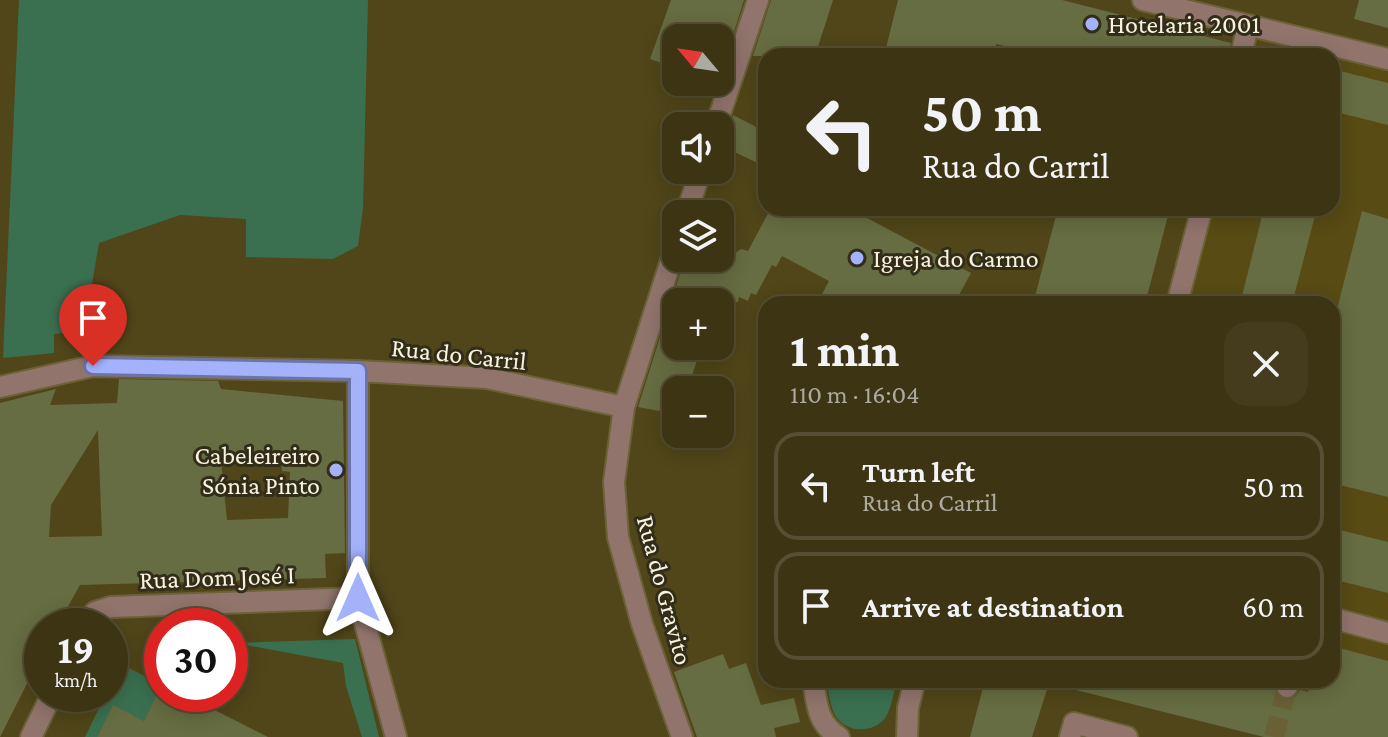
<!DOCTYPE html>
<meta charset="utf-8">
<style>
body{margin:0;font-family:"Crimson Pro",serif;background:#443c1c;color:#f1f3f6;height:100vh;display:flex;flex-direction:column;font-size:30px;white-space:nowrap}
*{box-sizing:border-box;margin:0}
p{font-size:26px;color:#adaaa0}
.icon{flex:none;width:44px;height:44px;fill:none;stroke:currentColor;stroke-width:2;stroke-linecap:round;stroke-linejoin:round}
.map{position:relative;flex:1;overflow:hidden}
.panel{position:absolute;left:758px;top:296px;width:582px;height:392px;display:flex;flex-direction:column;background:#3d3413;border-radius:24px;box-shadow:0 4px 20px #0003,0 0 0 2px #564f33}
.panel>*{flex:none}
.guide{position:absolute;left:758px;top:48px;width:582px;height:168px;border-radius:24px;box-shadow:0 4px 20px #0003,0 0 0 2px #564f33;background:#3d3413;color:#f1f3f6;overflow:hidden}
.needle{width:52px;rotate:299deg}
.controls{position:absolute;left:662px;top:24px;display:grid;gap:16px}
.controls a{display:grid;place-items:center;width:72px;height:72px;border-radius:16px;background:#3d3413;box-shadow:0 4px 20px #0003,0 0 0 2px #564f33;font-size:40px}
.speed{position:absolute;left:24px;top:608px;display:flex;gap:16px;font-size:40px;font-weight:700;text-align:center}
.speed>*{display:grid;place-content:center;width:104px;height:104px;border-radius:50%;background:#3d3413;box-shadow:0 4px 20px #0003,0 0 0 2px #564f33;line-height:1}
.speed small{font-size:20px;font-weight:400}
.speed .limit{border:12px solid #d22;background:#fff;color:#111}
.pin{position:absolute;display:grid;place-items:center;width:68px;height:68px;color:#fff;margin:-82px -34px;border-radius:50% 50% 50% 0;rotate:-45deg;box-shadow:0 0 8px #0007}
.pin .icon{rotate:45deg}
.me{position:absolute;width:88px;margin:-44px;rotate:0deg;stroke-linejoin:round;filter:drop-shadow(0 0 6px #0008)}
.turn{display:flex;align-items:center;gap:28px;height:168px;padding:0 32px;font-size:36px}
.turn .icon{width:104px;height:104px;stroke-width:2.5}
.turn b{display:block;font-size:56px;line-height:68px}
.round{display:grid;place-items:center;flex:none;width:84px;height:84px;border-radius:24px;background:#443c1c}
.head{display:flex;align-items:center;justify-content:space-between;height:136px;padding:0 32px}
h1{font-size:48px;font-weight:700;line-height:60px}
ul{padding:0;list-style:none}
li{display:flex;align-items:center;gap:24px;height:108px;margin:0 16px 12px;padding:0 16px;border:4px solid #564f33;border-radius:24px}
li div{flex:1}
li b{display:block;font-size:30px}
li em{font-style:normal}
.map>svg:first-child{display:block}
.built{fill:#584b14}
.green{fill:#3a7050}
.building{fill:#676d42;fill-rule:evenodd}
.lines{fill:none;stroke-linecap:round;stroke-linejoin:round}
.minor-tunnel{stroke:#6a6036;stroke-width:20;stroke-dasharray:20 10;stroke-linecap:butt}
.minor-casing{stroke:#6c6238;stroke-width:24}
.minor{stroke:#91756d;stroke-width:20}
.route-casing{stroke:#6b74a4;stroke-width:20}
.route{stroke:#a4b2fc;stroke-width:14}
.poi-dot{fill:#a4b2fc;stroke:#312d1a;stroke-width:3}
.labels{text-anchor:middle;stroke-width:6;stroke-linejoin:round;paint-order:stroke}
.poi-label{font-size:26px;fill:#f9f3db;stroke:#312d1a;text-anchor:start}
.street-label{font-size:26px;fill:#f9f3db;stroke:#312d1a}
</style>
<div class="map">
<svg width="1388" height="737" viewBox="0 0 1388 737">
<rect width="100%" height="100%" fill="#514619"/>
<path class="built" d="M1248,25L1388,59V737H1274L1289,680H1332V304H1177L1202,208H1332V56H1241Z"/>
<path class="green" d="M19,0H368L363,208L358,246L333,259L246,257V219L180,215L99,243L84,331L54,334V353L3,358Z
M355,639L379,737H362L346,686L343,663L235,643Z
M121,664L162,685L144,721L113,706L97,737H85L106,694H110V686Z
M837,680H888L887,684L895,687C893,697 891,709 885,718C873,734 845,733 835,715C831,708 830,698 828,690L838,688Z"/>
<path class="building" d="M671,0H744L732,38H676V68L650,59Z
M771,0H833L815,56H753Z
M898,0H1062L1231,43L1228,56H1046L996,44L995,56H884Z
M1359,0H1388V28L1354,19Z
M1332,69L1388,83V125L1332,111Z
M733,115L766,132V167L720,145L722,137L728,130Z
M771,208H848L971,273L954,304H831L820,298L829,281L782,256L776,267L772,265L756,295L751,293L748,301L739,297L738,302H676V346H702L687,390H676V414L638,407L685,258H720V253L731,256L741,249L748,251Z
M1058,208H1170L1145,304H1033Z
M1264,208H1317L1292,304H1240Z
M1362,211L1388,219V497L1332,483V329Z
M119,379L218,381L221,389L343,401L345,553L325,554L326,578L80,585L57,626H42V654L0,737V403L56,389L50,405L117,403ZM98,430L102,536L49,537L51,505ZM220,451L281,459L282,471L290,472L288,518L227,520Z
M1332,528L1388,542V593L1332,579Z
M1332,646L1388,661V737H1264L1068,688L1069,680H1259L1274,684L1277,695L1283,699L1289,700L1295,697L1300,690L1308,692L1311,680H1332Z
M723,654L729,669L746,663L761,705L794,698L800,722L774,728L776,737H697L674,672Z
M985,680H1050L1032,737H970Z
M157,694H183L268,737H97L113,705L144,721Z"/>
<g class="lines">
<path class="minor-tunnel" d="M1274,737L1287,687"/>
<g class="minor-casing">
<path id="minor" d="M1143,0L1388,59
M1241,56L1248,25
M716,126L758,0
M686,214L701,170
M676,245L624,407L614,482L618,537L642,624L682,737
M1177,304L1202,208
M358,371V598L396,737
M0,387L93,366L358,371L487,378L624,407
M1332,618L1388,633
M85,626L95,612L111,607L358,598
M813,680C817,704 817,723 839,737
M1287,687L1289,680
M31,737L52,694
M907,737L908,708L915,680
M1070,737L1074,723L1127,737"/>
</g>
<use href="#minor" class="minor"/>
</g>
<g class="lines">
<g class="route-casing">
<path id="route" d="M93,366L358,371V598"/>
</g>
<use href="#route" class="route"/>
</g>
<g class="poi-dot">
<circle cx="1092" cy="24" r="8"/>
<circle cx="857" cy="258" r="8"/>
<circle cx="336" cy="470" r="8"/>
</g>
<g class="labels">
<g class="poi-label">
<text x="1108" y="33">Hotelaria 2001</text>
<text x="873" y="267">Igreja do Carmo</text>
<text x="320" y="464" text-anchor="end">Cabeleireiro<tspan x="320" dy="30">Sónia Pinto</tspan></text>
</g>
<g class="street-label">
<text transform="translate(459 354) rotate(6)" y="9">Rua do Carril</text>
<text transform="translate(217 577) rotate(-2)" y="9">Rua Dom José I</text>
<text transform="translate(665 590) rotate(75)" y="9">Rua do Gravito</text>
</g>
</g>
</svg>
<div class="controls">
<a><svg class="needle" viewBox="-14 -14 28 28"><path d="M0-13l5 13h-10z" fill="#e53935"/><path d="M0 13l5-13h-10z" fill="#adaaa0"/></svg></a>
<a><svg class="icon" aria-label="sound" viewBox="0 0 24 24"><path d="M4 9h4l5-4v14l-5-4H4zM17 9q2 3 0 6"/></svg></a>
<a><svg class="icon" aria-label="layers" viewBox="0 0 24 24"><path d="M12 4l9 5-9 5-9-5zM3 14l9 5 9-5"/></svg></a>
<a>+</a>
<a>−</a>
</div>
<div class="speed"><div>19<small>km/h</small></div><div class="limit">30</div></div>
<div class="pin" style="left:93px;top:366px;background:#d93025"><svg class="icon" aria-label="arrive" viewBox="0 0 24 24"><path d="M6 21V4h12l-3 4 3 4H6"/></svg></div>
<svg class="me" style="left:358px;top:598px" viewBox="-20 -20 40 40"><path d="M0-17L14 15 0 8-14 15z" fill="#a4b2fc" stroke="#fff" stroke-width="4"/></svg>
<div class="guide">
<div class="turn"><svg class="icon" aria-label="left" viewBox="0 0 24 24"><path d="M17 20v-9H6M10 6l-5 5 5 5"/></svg><div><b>50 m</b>Rua do Carril</div></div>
</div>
<section class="panel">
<div class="head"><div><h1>1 min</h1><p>110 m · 16:04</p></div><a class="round"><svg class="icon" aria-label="close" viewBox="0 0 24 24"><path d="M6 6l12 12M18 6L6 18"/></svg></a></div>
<ul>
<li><svg class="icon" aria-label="left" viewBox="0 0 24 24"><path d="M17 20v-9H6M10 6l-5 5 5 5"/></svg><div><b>Turn left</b><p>Rua do Carril</p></div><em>50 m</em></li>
<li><svg class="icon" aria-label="arrive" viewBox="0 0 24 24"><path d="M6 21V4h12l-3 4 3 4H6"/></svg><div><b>Arrive at destination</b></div><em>60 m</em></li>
</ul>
</section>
</div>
